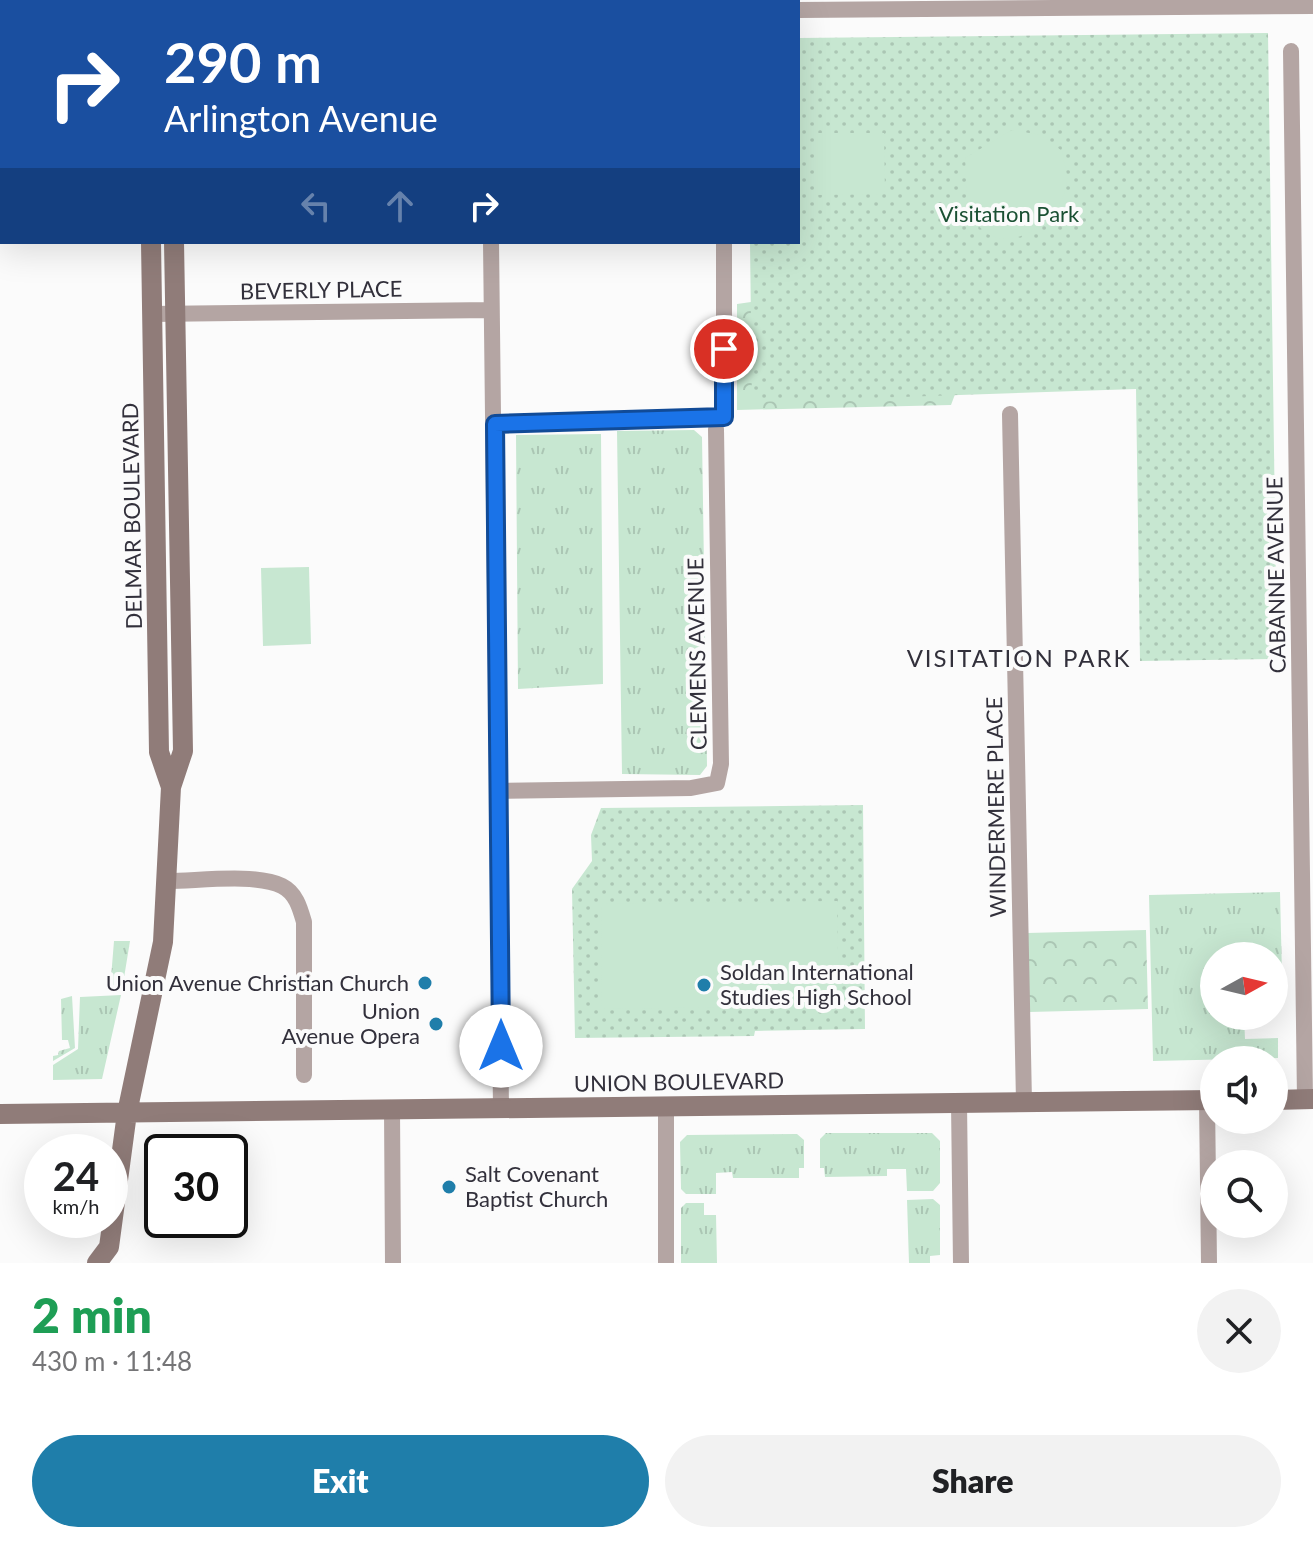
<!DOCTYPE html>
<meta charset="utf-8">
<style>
body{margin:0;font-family:Lato,sans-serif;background:#f2f2f2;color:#202124;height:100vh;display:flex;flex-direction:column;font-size:30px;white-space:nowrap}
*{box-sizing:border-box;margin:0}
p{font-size:26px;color:#757577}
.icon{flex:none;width:44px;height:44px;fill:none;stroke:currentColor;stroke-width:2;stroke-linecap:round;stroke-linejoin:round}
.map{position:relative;height:1263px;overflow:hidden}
.panel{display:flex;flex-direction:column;background:#fff;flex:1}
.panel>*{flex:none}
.hud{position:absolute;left:0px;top:0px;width:800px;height:244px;box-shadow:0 8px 32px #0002;background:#1a4fa0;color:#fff;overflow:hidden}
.needle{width:52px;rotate:82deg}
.fabs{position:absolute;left:1200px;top:942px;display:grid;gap:16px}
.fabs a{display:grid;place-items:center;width:88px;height:88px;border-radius:50%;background:#fff;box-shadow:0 8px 32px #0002;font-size:40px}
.speed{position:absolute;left:24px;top:1134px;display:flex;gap:16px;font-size:40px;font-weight:700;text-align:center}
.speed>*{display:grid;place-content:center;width:104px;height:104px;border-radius:50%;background:#fff;box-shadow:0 8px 32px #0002;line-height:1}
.speed small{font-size:20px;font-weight:400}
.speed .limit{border:4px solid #111;border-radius:12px;background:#fff;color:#111}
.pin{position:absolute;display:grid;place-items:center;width:68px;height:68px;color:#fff;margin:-34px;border:4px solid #fff;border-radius:50%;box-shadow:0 2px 8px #0007}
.me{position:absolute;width:88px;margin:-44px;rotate:0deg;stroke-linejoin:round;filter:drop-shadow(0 0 6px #0008)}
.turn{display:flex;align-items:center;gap:28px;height:168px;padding:0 32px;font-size:36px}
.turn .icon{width:104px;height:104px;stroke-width:2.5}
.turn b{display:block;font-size:56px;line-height:68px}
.lanes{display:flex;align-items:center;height:76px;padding:0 32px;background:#0003;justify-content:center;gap:40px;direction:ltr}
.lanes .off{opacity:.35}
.round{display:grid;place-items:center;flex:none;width:84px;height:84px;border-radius:42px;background:#f2f2f2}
.headline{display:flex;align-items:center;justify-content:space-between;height:136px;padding:0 32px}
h1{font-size:48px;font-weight:800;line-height:60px;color:#1e9e55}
.cta{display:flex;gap:16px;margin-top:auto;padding:16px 32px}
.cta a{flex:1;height:92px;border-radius:48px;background:#1f7eaa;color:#fff;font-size:32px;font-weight:800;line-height:92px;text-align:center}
.cta a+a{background:#f2f2f2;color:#202124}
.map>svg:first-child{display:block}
.grass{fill:url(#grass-tufts)}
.forest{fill:url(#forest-crowns)}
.park{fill:url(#park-dots)}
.garden{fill:#c7e7d1}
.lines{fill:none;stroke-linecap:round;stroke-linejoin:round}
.minor{stroke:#b4a5a3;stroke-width:16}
.secondary{stroke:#907c79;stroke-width:20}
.route-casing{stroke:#114b97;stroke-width:20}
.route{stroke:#1a73e8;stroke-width:14}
.poi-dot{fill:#1f7eaa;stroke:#fbfbfb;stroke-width:3}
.labels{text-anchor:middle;stroke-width:8;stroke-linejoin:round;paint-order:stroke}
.park-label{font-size:22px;fill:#1a5033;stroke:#fbfbfb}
.street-label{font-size:22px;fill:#32303b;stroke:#fbfbfb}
.poi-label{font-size:22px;fill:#32303b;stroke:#fbfbfb;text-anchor:start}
.neighbourhood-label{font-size:24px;letter-spacing:2px;fill:#32303b;stroke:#fbfbfb}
</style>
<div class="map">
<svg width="1313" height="1263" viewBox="0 0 1313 1263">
<defs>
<pattern id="grass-tufts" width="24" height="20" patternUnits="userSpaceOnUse" patternTransform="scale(2)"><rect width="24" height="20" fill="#c7e7d1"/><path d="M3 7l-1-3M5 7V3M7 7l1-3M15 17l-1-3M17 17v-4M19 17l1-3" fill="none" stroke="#abc6b4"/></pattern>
<pattern id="forest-crowns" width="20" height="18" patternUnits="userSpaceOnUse" patternTransform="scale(2)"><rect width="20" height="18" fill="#c7e7d1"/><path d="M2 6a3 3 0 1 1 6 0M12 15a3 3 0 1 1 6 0" fill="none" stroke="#abc6b4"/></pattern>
<pattern id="park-dots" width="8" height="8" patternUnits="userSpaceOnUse" patternTransform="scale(2)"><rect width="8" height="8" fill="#c7e7d1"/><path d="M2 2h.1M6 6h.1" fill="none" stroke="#abc6b4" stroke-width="1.8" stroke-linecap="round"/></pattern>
</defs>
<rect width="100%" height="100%" fill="#fbfbfb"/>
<path class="grass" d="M694,430L702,437L707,766L700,775L622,774L617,431Z
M601,434L603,684L518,689L516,435Z
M1280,892L1282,975L1274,976V956H1214V1016H1244L1245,1039L1278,1038V1058L1153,1061L1149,895Z
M114,941H130L122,990H110Z
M121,995L102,1079L53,1080V1065L78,1049L80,997Z
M72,996L75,1048L53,1061V1056L58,1055L59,1051L70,1048L68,1040H62L61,999Z
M826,1133H932L940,1141V1183L933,1191H907L906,1169H887V1176L825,1177L824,1168H820V1139Z
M797,1134L804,1140V1168H799V1178H733L732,1172L716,1173V1194H686L681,1189L680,1142L687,1135Z
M933,1199L940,1205V1255L930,1256V1263H909L907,1200Z
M686,1203H704V1215H716L717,1263H681V1208Z"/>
<path class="forest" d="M758,301L969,357L951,405L737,410V304Z
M1146,930L1148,1009L1029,1012L1027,933Z"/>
<path class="park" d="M1268,33L1277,659L1140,661L1136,389L752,402L750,242H798V38Z
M863,805L865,1029L755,1031L754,1036L575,1038L572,889L592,861L591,835L601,808Z"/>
<path class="garden" d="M1012,130L1041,135L1062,151C1063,161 1068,173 1067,182C1063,222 1000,265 974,219C964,204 967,177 965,158Z
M814,133H884L885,194L814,195Z
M309,567L311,644L263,646L261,568Z
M837,901L839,1005L602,1009L601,904Z"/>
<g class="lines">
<path class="minor" d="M440,0V2
M769,0V2
M798,10L1313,6
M1291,51L1305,1099
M491,242L501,1108
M152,314L491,310
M1010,414L1024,1102
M495,424L724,417V242
M498,791L691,788L717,783L721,764L716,429
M168,881C198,881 256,873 282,886C296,893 300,908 304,922V1075
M1207,1100L1209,1263
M959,1103L961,1263
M666,1106V1263
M392,1109L393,1263"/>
<path class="secondary" d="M148,0V2
M172,0V2
M151,242L159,752L171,787
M1274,1100L1313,1099
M0,1114L1214,1100
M97,1263L109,1247L127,1113L163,942L171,787L183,751L174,242"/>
</g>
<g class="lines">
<g class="route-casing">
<path id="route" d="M501,1046L495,424L724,417V349"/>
</g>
<use href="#route" class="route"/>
</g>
<g class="poi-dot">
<circle cx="425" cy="983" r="8"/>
<circle cx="704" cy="985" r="8"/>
<circle cx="436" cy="1024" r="8"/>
<circle cx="449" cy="1187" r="8"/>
</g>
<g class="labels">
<g class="park-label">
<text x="1009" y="222">Visitation Park</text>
</g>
<g class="street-label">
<text transform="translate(321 290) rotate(-1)" y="8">BEVERLY PLACE</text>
<text transform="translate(132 516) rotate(-91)" y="8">DELMAR BOULEVARD</text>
<text transform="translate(1276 575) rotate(-91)" y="8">CABANNE AVENUE</text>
<text transform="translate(697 654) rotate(-91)" y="8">CLEMENS AVENUE</text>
<text transform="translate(996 807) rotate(-91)" y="8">WINDERMERE PLACE</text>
<text transform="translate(679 1082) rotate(-1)" y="8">UNION BOULEVARD</text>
</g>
<g class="poi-label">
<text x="720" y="980">Soldan International<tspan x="720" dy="25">Studies High School</tspan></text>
<text x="409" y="991" text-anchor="end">Union Avenue Christian Church</text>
<text x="420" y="1019" text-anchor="end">Union<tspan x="420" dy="25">Avenue Opera</tspan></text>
<text x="465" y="1182">Salt Covenant<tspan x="465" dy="25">Baptist Church</tspan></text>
</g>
<g class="neighbourhood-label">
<text x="1019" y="667">VISITATION PARK</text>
</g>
</g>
</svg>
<div class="fabs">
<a><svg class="needle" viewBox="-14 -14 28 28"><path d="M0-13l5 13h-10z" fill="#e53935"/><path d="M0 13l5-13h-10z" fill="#757577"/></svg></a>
<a><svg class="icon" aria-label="sound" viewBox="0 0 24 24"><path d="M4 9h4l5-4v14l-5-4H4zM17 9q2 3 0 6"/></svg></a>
<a><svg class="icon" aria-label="search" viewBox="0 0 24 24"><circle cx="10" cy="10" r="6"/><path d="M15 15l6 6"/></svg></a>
</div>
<div class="speed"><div>24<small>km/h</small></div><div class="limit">30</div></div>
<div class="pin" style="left:724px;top:349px;background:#d93025"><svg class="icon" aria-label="arrive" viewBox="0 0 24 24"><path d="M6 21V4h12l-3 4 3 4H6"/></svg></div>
<svg class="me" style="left:501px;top:1046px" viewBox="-20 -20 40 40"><circle r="19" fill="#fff"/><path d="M0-13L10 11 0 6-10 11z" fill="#1a73e8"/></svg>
<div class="hud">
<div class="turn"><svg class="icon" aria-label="right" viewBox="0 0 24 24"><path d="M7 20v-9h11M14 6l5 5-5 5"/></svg><div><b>290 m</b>Arlington Avenue</div></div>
<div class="lanes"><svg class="icon off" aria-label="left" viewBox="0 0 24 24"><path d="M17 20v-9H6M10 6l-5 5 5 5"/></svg><svg class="icon off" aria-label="ahead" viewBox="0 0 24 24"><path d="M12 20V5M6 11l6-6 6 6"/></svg><svg class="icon" aria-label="right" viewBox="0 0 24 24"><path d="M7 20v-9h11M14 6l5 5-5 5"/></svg></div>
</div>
</div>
<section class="panel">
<div class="headline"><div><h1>2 min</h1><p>430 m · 11:48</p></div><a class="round"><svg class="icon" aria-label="close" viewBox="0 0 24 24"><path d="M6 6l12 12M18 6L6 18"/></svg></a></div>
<div class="cta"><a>Exit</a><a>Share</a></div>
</section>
